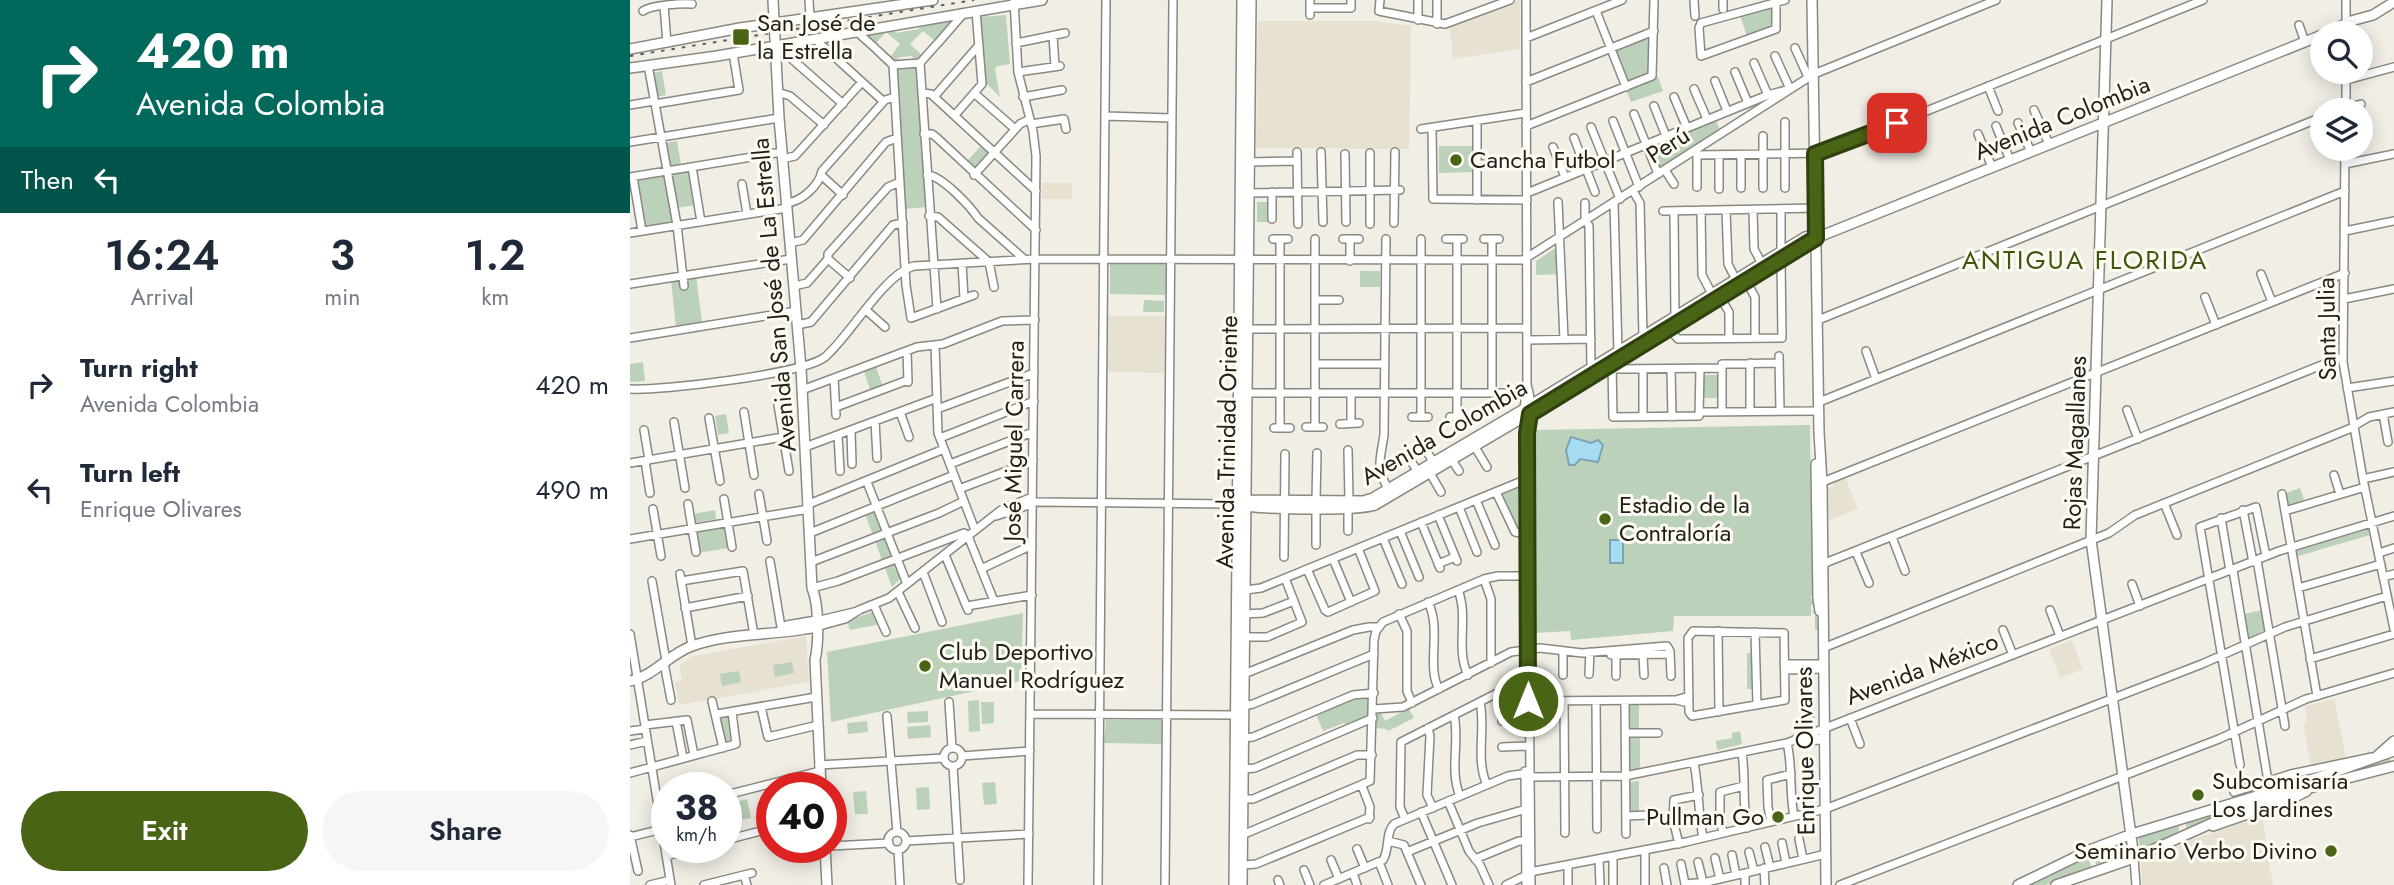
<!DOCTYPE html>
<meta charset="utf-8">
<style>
body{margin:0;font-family:Jost,sans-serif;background:#f6f6f7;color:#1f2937;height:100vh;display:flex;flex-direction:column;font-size:26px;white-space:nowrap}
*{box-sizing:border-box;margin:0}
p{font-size:23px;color:#747a83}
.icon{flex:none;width:38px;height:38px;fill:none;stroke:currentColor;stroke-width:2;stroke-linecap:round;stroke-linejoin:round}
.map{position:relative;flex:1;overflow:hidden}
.sheet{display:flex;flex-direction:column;background:#fff;width:630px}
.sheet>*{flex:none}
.banner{background:#00695c;color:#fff;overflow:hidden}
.fabs{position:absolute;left:1680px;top:21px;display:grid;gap:14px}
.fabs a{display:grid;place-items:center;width:63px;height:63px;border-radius:50%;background:#fff;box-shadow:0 4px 18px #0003;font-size:35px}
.speed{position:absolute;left:21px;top:772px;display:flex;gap:14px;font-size:35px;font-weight:700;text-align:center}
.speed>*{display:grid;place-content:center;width:91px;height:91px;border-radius:50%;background:#fff;box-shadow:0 4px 18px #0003;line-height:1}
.speed small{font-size:18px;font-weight:400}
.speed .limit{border:10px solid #d22;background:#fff;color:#111}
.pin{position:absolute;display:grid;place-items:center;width:60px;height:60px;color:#fff;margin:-30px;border-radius:14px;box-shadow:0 4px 10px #0006}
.me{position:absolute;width:77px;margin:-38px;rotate:0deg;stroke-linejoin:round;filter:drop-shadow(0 0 5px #0008)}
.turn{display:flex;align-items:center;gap:24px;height:147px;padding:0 21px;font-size:32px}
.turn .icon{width:91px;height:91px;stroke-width:2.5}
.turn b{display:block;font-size:49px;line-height:60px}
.then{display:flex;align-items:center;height:66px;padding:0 21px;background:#0003;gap:14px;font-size:26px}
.eta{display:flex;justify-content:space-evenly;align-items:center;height:119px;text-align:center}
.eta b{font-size:42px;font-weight:600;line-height:49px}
.primary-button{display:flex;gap:14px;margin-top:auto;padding:14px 21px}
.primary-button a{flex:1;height:80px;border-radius:42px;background:#496415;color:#fff;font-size:28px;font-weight:600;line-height:80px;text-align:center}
.primary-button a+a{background:#f6f6f7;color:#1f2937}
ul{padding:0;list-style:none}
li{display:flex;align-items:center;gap:21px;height:105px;padding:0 21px}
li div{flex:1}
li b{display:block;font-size:26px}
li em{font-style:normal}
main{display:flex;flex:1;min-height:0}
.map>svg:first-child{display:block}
.built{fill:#e7e1d2}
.green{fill:#bbd1b9}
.water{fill:#a5dcf2;stroke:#7da3b2;stroke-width:2}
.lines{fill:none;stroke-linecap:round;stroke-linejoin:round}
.minor-casing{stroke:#8b8881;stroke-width:10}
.major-casing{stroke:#8b8881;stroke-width:12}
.minor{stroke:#fff;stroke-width:7}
.major{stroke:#fff;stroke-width:9}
.rail{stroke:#5d5c57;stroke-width:2;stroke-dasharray:3.5 7;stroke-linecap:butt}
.route-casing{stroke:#2f410e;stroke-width:18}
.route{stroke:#496415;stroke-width:12}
.poi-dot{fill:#496415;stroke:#fefbf3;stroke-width:2.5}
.labels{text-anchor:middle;stroke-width:6;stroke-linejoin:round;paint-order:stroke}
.poi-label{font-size:24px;fill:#201f1c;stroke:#fefbf3;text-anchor:start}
.street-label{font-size:24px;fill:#201f1c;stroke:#fefbf3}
.neighbourhood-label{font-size:26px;letter-spacing:2px;fill:#3f5810;stroke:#fefbf3}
</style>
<main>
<section class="sheet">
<div class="banner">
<div class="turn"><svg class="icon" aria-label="right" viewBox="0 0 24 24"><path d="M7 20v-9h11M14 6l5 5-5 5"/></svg><div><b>420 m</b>Avenida Colombia</div></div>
<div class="then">Then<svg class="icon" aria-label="left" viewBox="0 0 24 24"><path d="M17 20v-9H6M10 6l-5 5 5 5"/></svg></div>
</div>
<div class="eta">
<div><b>16:24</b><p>Arrival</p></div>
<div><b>3</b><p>min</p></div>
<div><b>1.2</b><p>km</p></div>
</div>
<ul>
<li><svg class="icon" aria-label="right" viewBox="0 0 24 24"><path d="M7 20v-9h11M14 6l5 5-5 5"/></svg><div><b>Turn right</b><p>Avenida Colombia</p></div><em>420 m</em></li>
<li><svg class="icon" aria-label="left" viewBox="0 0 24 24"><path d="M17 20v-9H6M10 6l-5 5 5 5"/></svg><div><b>Turn left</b><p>Enrique Olivares</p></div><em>490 m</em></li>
</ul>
<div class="primary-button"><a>Exit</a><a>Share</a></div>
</section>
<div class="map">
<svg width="1764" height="885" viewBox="0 0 1764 885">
<rect width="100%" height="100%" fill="#f1eee6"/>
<path class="built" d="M887,0H890V49L823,59L820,27Z
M628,21H744L781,26L779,149L626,148Z
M412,183H442V199H412Z
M477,316H537V373L477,372Z
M1215,477L1228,509L1199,520L1198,490L1203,486V481Z
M176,636L179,682L49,705L45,682L52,680L49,665L63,656Z
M1442,640L1453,669L1430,678L1419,649Z
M1704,699L1716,757L1681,766L1673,724L1677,722L1675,706Z
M1632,816L1643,885H1512L1511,862L1552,843Z"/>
<path class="green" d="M1142,6L1144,26L1117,37L1110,15Z
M376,15L380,64L367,66L365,69L370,97L355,82L349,17Z
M324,20L305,41L293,31L280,44L293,56L288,61H285L282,56L270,57L265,61L260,57L270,44L256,32L246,43L235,33L263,29L266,33L289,29L290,25Z
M1020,34L1019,74L997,82L983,50Z
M268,67H285L288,71L297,207L274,209L266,71Z
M32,71L36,95L26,97L22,73Z
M1028,77L1033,91L1001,102L996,89Z
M1085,118L1090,130L1028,170L1018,146Z
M47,141L52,171L60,170L66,205L46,208L35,143Z
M351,146L360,154L345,170L336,162Z
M809,146H845V172L809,173Z
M35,174L44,223L13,228L4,179Z
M627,202H638V222H627Z
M930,245L931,274L906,275V261Z
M480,264H537V295L480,294Z
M730,271H750V287H730Z
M66,276L72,322L46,327L41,280Z
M514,300L534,301V312H513Z
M13,362L15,381L0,382V364Z
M246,367L253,387L241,392L234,372Z
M1071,375H1090L1091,398H1071Z
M96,414L99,433L88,435L85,416Z
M1180,425L1181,514L1183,515L1184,552L1181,554L1184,555L1185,596H1181V599H1185V604L1181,605V611L1187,613L1188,630H1185V614L1181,612V616H1044L1043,631L941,640L940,631L905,633V430Z
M888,485V530L885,531L871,493Z
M1670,488L1675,503L1656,509L1653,494Z
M246,509L272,577L262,587L235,514Z
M85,510L86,519L65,523L63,514Z
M95,526L98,548L68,553L65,531Z
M1738,529L1740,535L1665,557L1664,551Z
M1633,610L1636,629L1618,639L1614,614Z
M245,611L251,624L220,630L217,621Z
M393,613L391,681L201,722L197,652Z
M1117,653H1124L1125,689H1117Z
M162,662L164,673L145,677L143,665Z
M109,671L111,682L92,686L90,674Z
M739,695V715L716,725L714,723L693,731L686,714L727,697Z
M349,700L350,731L339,732L338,701Z
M351,702H364V723L352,724Z
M998,705H1009V731H998Z
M778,706L784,718L758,731L757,729L746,728L747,713H751L755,721L772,712L771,709Z
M1185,710V725L1169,731L1170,712Z
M298,711V722L278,723L277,712Z
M101,714L105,742L94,744L89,716Z
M476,720H532V744L474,743Z
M237,721L238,732L218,734L217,723Z
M300,725L301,737L278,739L277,727Z
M1110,731L1112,744L1087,750L1086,741L1102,738V733Z
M998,737H1010V771H999Z
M1759,757L1761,762L1759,765L1556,832V822Z
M1009,781V813H1000V782Z
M365,782L367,804L354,805L352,783Z
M299,787L300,809L287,810L286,788Z
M236,791L238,814H225L223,792Z
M117,799L121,818L110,820L106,802Z
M1544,824L1549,826L1548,835L1510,851L1508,835Z
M1496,841L1497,857L1470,867L1466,864L1465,854Z
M1458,857L1463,871L1415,885H1397Z"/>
<path class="water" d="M941,437L961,443L968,440L973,445L968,462L950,459L945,465H939L936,450Z
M980,540H993V563H980Z"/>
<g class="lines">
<g class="minor-casing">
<path id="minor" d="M179,0L180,17
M384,0L388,72L403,131L406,156L398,885
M750,0L749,11L815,24L880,0
M807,0V24
M896,0L897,385L894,409L897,433L901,885
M1064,0L1065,16
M1093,0V9
M1146,2V29L1071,56L1069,28L1071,23L1155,0
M34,6L37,43
M680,8H721V0
M13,11C21,5 53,3 62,4
M966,11L996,87
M680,15V0
M788,20V0
M1669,25L1675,42
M226,31L245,48
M1716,33V0
M423,36L425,66
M896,38L992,0
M185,39L253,101
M308,43L334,13
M386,43L435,33
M150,45L155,53L213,104
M306,45L290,63L307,309
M1165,48L1178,77
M247,50L263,65L276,285L281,318L344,295
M1124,63L1138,95
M18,65L47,225L54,286
M263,65L290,63
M388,72L430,66
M1105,72L1118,103
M1716,80L1764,67
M1085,81L1097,111
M896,82L1024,31
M1358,86L1368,111
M1064,89L1077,119
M147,92L160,96L194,125
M292,93L301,94L406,191
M344,93L385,129
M304,97L349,45
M393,97L432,90
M1044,97L1057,128
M25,104L109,90L103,53
M0,105L24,101
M1024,106L1036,136
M1404,110L1419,144
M1710,110L1731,104
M1716,110V72
M1004,114L1028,174
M325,115L352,84L346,11
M475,116L542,118
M983,121L1009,187
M1388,123L1401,152
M401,124L434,119L436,129
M896,126L1022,76L1024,0
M1366,126L1380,160
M961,127L990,199
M802,128L803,199L897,200
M791,129L896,113
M294,134H302L306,137L406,230
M1348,134L1362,167
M1731,134L1736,133
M944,138L965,192
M0,142L149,118
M923,147L935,177
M1715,149L1713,362L1733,479L1764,629
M1065,151L1067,155L1192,153L1573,0
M667,152L668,224
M691,152L693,222
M715,154L716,222
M1067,155V187
M1111,155V188
M152,159L165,156L232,82
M619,162L667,161
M847,164H865
M1715,164L1764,154
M62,167L71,222
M1035,170L1044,184
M191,175L213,195
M297,175C311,175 340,206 348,218L394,259
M344,175L390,124L400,119
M0,177L152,152
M3,177L12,231
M112,184L117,214
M1133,188V136
M1155,188V122
M1089,189V155
M1003,191L1010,203L1013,337
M619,193L770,190
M897,193L1138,95L1160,89L1145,56
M847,200V121
M928,202L934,339
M156,203C171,202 189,186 192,171L255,100L265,97
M955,203V218L959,226L961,368
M984,203L988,352
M1123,209L1124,249L1132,264
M1071,210L1072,275L1082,294
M1096,210L1098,264L1106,280
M1033,211L1186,208
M1044,211L1045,317
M1151,213V252
M299,216L308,217L359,262L364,287
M642,219V192
M764,223L765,152
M740,224V153
M1715,231L1764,221
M0,233L157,208
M643,239H658
M650,239V428
M685,239V427
M713,239H729
M756,239L754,435C750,461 745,468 760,492
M816,239H833
M827,239V417
M854,239H869
M862,239V393
M160,243L173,240L256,142L267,138
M198,259L220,278
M720,261V239
M332,263L334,298
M1631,274L1642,302
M1116,281L1125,297V338
M0,284L161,259
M164,286L177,283L198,259V254L258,187L270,182
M1090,297L1099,312V338
M1575,297L1586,325
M1714,299L1764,289
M686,300H709
M236,310L255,327
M1188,320L1692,117
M167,325L181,322L263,225L273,223
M617,329L897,328
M1039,329L1048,339L1152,338L1151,259
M0,338L166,311
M897,340L961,339
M305,345L308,433L345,530
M277,351L278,382
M1236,351L1246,379
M1149,356L1150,411
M1120,363V411
M686,364H754
M982,364L983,417L1069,416L1070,369
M983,369L1091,368
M1041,369L1042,417
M204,378L206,415
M897,385C902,400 901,417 897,432
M1717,388L1764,381
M0,389C30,391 174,374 195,357C220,336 254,274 284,266L405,259L893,260L1184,74L1366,0
M172,390L287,347L313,344L372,321L405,320
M617,393H894
M721,393V423
M1189,402L1715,191
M148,405L159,471
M206,407L278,380
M307,409L404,373
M1497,410L1508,439
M114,412L124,475
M270,412L279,437
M1070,412L1189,411
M1092,412V364L1149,363
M1753,414L1758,442
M782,417H798
M791,417V239
M820,417H835
M1013,417V369
M79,418L90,481
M245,421L247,458
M44,422L55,488
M710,424L729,423
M676,427H693
M644,428H660
M14,430L19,460
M221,431L222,464
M208,435L210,471
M310,438L404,401
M175,447L307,398
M845,447L857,467
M718,450L719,501
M797,452L804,463
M822,460L829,471
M15,461L20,493
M781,461L788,472
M0,463L153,437
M320,464L403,432
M800,473L811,492
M1704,475L1710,494
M1733,479L1764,472
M237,482L277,584
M1190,483L1715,273
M329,489L403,461
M866,492L885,532L897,534
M129,494L137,541
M1652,494L1687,696
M94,499L102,547
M686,500L687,453
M846,500L865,545
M407,502L602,504
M1534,503L1547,535
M58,504L66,552
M179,504L314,449
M829,507L847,552
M23,509L31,556
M1613,510L1623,562
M1655,511L1735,487
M808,515L827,561
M366,516L402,504
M1591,518L1600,571
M791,522L810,568
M718,531V508
M770,531L789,577
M180,533L324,475
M1262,537L1275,571
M753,538L772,584
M0,539L179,509
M686,545V507
M1226,552L1239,583
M1749,553L1764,548
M315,555L338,610
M654,557L655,454
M703,559L721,602
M1627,560L1655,726
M140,561L151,627
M181,562L309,513L334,501
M808,564L825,557
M1190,565L1712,357
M351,569L402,545
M677,569L695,610L698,612L745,591L728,548
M1603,570L1638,781
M293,572L312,622
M50,574L62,646
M1753,577L1764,574
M854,579L861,599V663
M22,581L36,661
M51,581L113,571L124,635
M1502,584L1510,606
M182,588L208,581L334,533L338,536L364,601
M1668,588L1751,564
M615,590L631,588L897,479
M828,590C839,617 825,649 838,675
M268,592L285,628
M798,602C812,629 796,667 809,689
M244,605L256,632
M337,606L402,595
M55,608L118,596
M1420,610L1430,636
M615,614L633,613L664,601
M769,614L777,631V691L782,703
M186,621L228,611
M186,627L215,619L229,610L259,598L371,510L402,497
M1373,630L1383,655
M1063,631L1154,633L1155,700L1062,716L1059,712L1058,638Z
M1088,631L1089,712
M1125,632L1127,705
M0,634L41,885
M614,637H637L672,622L655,578
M1193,648L1479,533L1505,515L1719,429L1739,417L1764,412
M986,652V676
M981,655L1039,654
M1013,655L1014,675
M1680,659L1764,634
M34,663L41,700
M1154,664H1193
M1155,670L1193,669
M614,674L723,630L739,627H748
M959,674L960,652
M933,675V652
M1059,696L1046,700L1059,703
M82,701L93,748
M898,701L1044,700
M934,701L935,833
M966,701L967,829
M995,701L996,834
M319,702L322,748
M850,702C856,729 845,759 857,785
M613,706L623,704L744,654
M131,707L138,737L188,725
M744,709L773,707L881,652L910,648L952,653L1037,646L1040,651L1041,676
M87,714L186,697
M401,714L610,715
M824,715C830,742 819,770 830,796
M257,716L267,832
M1220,718L1230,744
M46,721L53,758
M872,721L898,720
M15,725L57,720L64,755
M798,728L800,736L797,795L803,808
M0,731L15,729
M995,733H1028
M613,738L623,737L723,695L744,693
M1157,743C1163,768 1159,792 1164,816
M0,745L17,741
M872,747L898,746
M314 757a9 9 0 1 1 18 0a9 9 0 1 1-18 0Z
M1112,753C1116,779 1112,802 1117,828
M332,756L400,751
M1064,763C1069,788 1068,813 1073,838
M189,765L314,758
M1610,765L1570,527L1626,507L1636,556
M323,766L330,880
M613,769L625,768L743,718
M895,771L896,885
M0,773L106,744L102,712
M732,786L740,807L739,819
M1604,792L1661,774L1742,757
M96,795L190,771
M613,799H623L727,755H742
M818,801L839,851L850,865L859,885
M791,812L822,885
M996,816L1019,815
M775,819L770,807L771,742L879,687L890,684L897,685
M1141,822L1138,807L1137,780L1161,774
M1583,827L1661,800L1677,792
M258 841a9 9 0 1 1 18 0a9 9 0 1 1-18 0Z
M1093,833L1090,820V792L1114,786
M0,835L8,871
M612,835L740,781L744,640L746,631L753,622L854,579L868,576H897
M0,837L32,829
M1169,839L1173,859
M96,840L142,828
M276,841L399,834
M758,841L774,845L791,885
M1152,843L1156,863
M1049,844L1043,820L1044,800L1069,795
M201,846L259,843
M1135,847L1140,867
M727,849L735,868
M268,850L270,885
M1015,850V885
M777,852L848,823L896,809
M1119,852L1124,871
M1102,855L1106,875
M36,856L71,847
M983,856V885
M1085,858L1090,879
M1504,858L1506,885
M845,859L889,841H896
M969,859L970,885
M701,860L709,879
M749,862L758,885
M1068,862L1073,882
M1051,864L1055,884L1077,882L1196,854
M612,865L626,864L740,817
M938,865V885
M1034,868L1037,885
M1134,868L1135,885
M674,870L680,885
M723,873L727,885
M1115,873V885
M114,875L117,885
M648,880L650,885
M20,885L40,880
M74,885L122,873
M468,885L476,0
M535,885L543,0
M694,885L753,860C760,849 755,833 764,824L878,776L891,774L905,777L995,776L1157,743L1649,551L1764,516
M876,885L905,871L1056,842L1195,809L1572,664L1655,627L1757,596
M1210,885L1589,739L1676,699L1764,673"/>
</g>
<g class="major-casing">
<path id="major" d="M143,0L149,118L171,368L182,588C189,604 189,643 185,660L191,788
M1182,0L1189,432L1192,483L1196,885
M1477,0L1461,540L1504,858
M1697,33L1721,21L1743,15L1764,2
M0,49L110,28L303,0
M0,68L87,56L412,0
M1186,464L1188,598L1190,611
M612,502L616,500L733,501L743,498L889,412L1175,237L1182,235L1186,238
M608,504C625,510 727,511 745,505L904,411L1186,238L1692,35
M157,626L186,621
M0,681C24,676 39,654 62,646C101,632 146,636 186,627
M1166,740L1194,739
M1747,756L1764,741
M195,847L197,885
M604,885L612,0
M612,885L621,0
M1388,885L1462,849L1502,834L1699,774L1764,751
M1426,885L1504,858L1618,807L1683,787L1764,766"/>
</g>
<use href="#minor" class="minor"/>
<use href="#major" class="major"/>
<path class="rail" d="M0,56L344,0"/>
</g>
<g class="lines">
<g class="route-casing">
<path id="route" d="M898,701L897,433L900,414L1186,238L1185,154L1267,123"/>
</g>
<use href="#route" class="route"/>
</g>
<g class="poi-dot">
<rect x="102" y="28" width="18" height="18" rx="3.5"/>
<circle cx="826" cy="160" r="7"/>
<circle cx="975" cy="519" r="7"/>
<circle cx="295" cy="666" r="7"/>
<circle cx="1568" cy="795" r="7"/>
<circle cx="1148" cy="817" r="7"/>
<circle cx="1701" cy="851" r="7"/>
</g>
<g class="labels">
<g class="poi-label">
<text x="127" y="31">San José de<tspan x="127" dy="28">la Estrella</tspan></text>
<text x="840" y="168">Cancha Futbol</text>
<text x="989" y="513">Estadio de la<tspan x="989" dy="28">Contraloría</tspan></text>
<text x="309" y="660">Club Deportivo<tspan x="309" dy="28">Manuel Rodríguez</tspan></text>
<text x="1582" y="789">Subcomisaría<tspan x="1582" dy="28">Los Jardines</tspan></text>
<text x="1134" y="825" text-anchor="end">Pullman Go</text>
<text x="1687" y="859" text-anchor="end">Seminario Verbo Divino</text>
</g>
<g class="street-label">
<text transform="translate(1432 118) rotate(-22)" y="8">Avenida Colombia</text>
<text transform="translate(1038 145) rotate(-33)" y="8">Perú</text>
<text transform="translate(144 295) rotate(-95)" y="8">Avenida San José de La Estrella</text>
<text transform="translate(1697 329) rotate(-91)" y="8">Santa Julia</text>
<text transform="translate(814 432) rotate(-30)" y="8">Avenida Colombia</text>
<text transform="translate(384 441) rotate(-89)" y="8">José Miguel Carrera</text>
<text transform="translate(597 442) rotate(-89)" y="8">Avenida Trinidad Oriente</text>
<text transform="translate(1445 443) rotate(-88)" y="8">Rojas Magallanes</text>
<text transform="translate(1292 669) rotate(-21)" y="8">Avenida México</text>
<text transform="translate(1175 751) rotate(-91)" y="8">Enrique Olivares</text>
</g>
<g class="neighbourhood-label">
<text x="1455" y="269">ANTIGUA FLORIDA</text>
</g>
</g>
</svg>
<div class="fabs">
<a><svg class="icon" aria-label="search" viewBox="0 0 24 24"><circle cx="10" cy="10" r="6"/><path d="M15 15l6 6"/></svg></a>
<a><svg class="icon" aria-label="layers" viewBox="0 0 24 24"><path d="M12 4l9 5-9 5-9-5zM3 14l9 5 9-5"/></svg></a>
</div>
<div class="speed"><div>38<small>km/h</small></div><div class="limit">40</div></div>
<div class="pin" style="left:1267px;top:123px;background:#d93025"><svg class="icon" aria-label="arrive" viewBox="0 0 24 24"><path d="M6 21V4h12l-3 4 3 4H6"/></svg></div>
<svg class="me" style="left:898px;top:701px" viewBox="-20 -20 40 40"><circle r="17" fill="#496415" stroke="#fff" stroke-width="3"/><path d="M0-11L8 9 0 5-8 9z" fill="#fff"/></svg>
</div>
</main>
